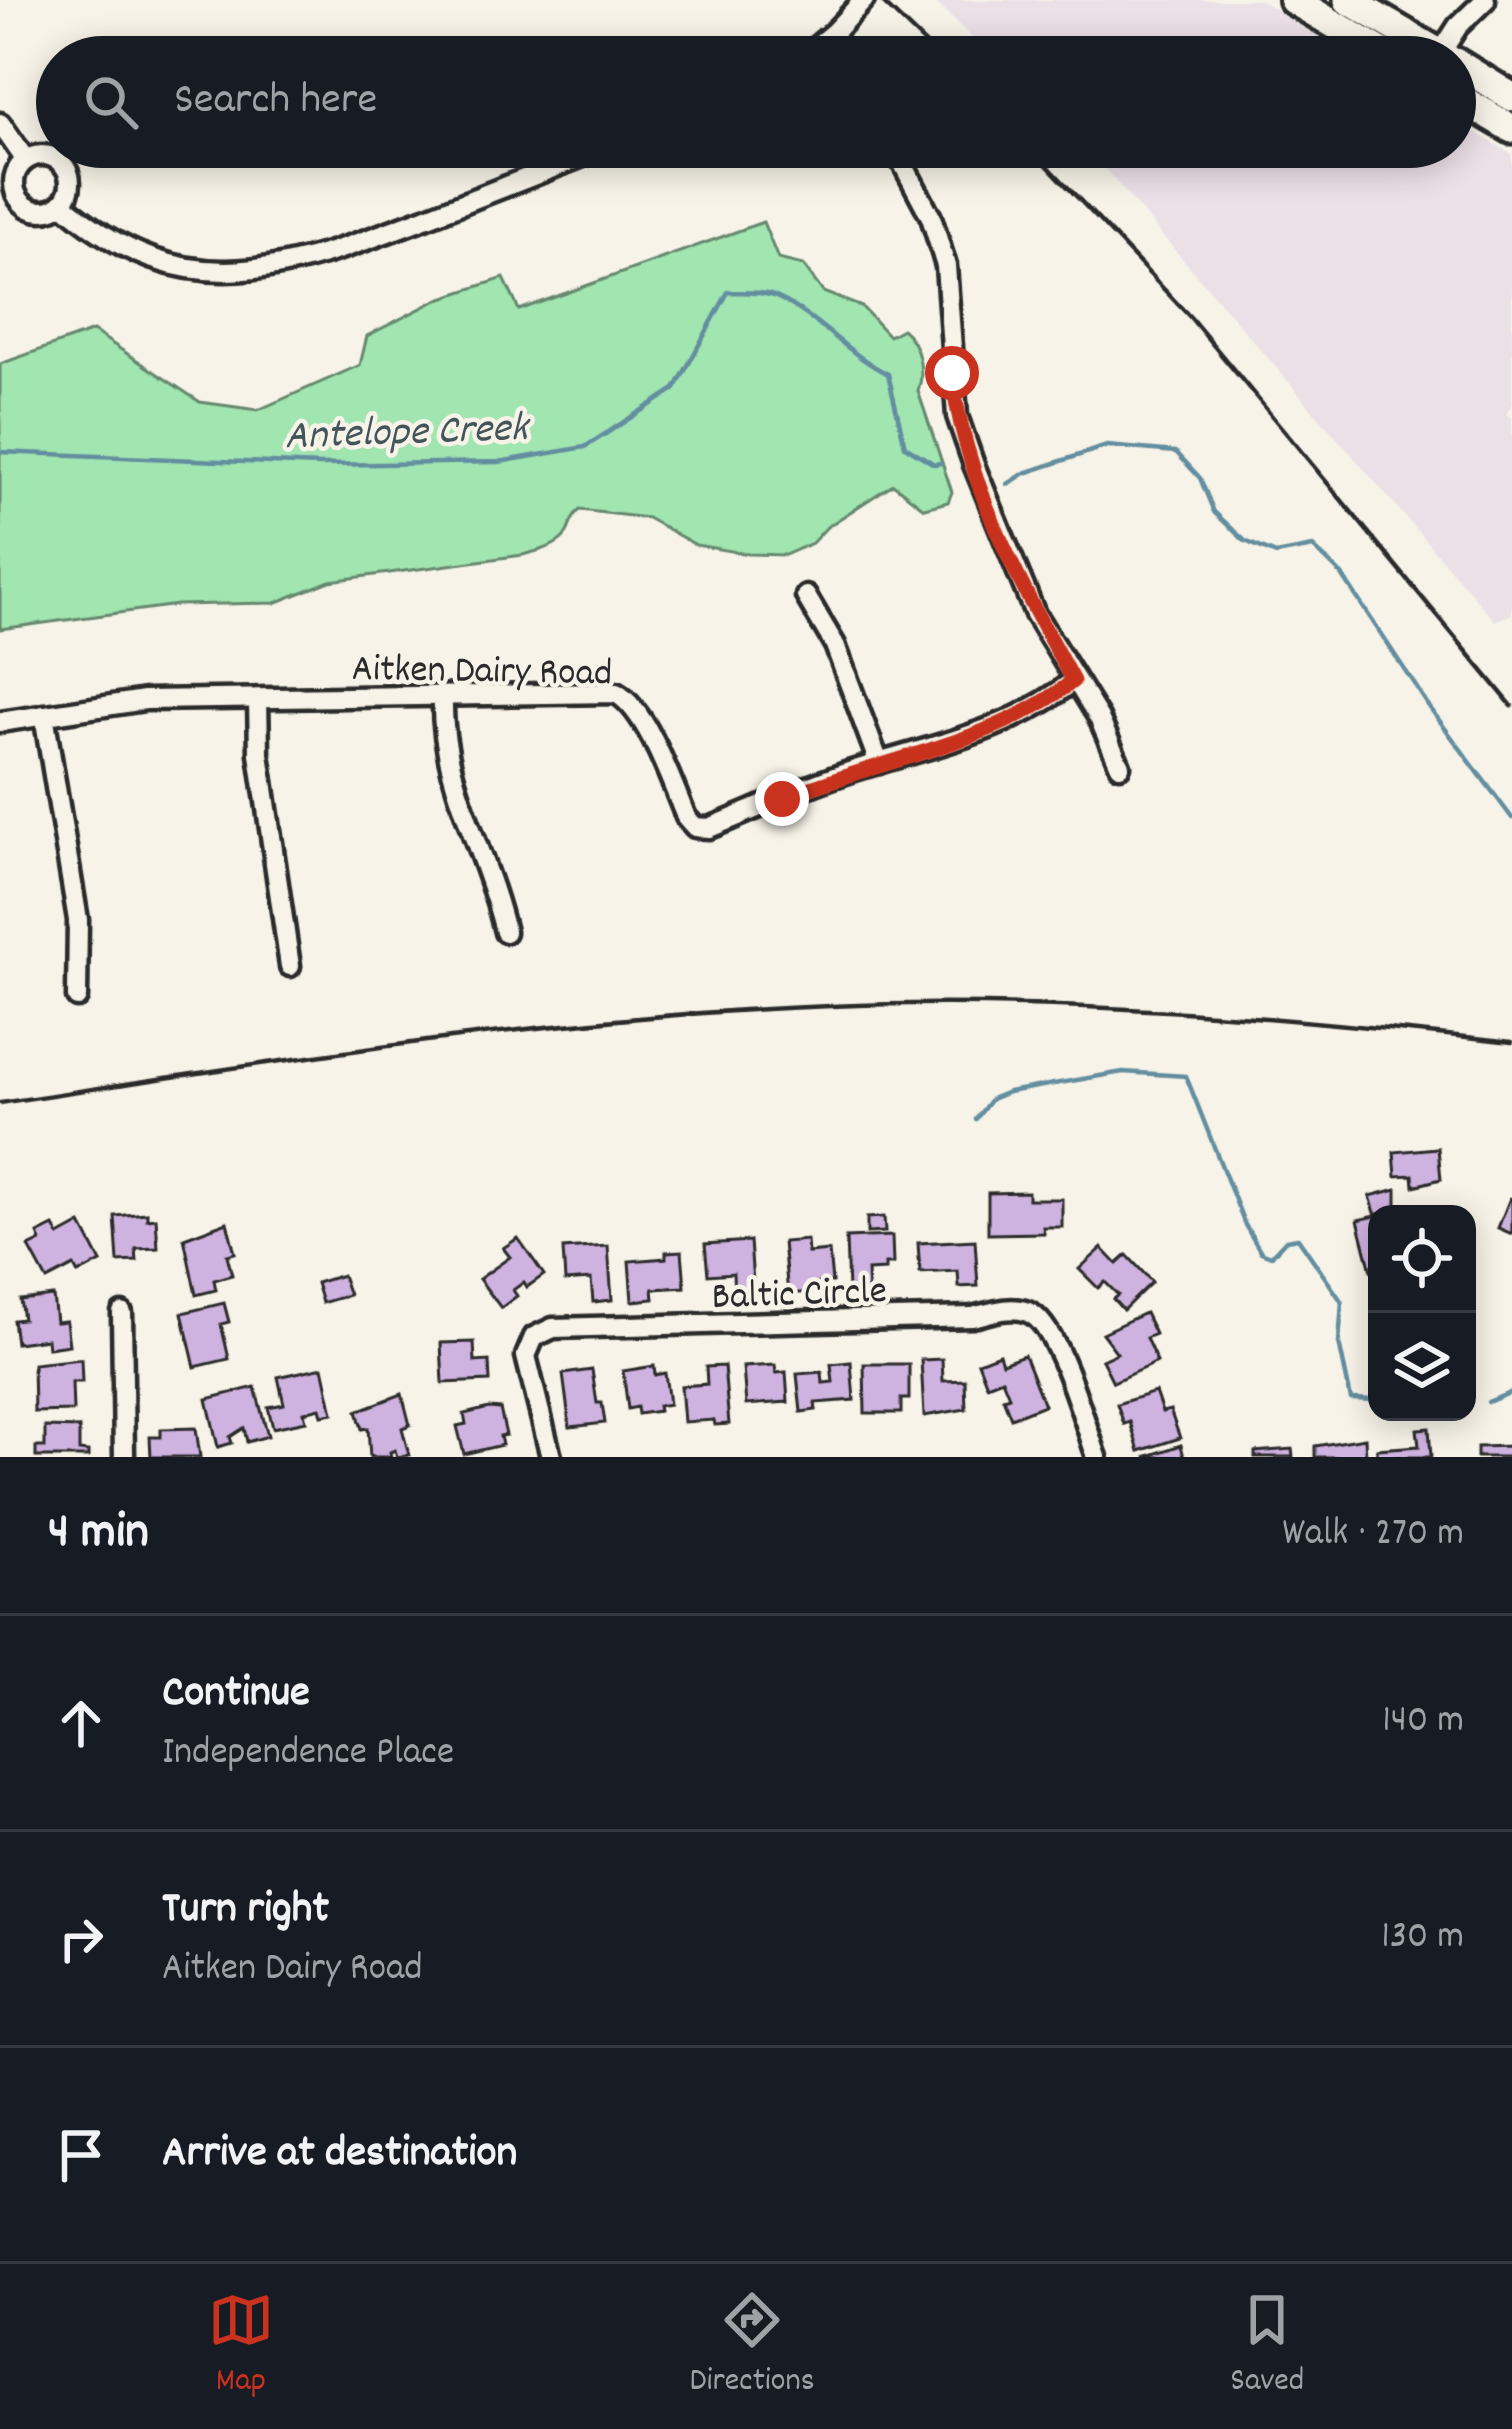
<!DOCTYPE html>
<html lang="en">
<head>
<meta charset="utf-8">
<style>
  body { margin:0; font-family:Dekko,sans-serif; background:#20242c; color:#f1f3f6 }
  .controls { position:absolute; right:36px; bottom:36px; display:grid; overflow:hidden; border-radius:24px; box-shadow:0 6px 30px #0003 }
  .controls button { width:108px; height:108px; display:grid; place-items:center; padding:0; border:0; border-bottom:3px solid #363941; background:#171b24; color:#f1f3f6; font:60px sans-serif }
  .stop { position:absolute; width:36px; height:36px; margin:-27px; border:9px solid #c8321e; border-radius:50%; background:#fff }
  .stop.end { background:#c8321e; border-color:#fff; box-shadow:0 3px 12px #0008 }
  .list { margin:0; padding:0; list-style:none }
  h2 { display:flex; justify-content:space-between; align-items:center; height:156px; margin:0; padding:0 48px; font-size:51px }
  h2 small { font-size:39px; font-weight:400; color:#9ea1a6 }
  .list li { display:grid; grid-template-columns:78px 1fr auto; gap:36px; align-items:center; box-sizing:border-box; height:216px; padding:0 48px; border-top:3px solid #363941 }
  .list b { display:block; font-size:45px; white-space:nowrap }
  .list p { margin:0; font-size:39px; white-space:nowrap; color:#9ea1a6 }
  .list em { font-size:39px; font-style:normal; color:#9ea1a6 }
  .icon { flex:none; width:66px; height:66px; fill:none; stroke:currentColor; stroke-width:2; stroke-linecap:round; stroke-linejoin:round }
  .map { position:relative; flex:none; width:1512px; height:1457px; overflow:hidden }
  .search { position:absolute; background:#171b24; box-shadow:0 6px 30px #0003; left:36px; right:36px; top:36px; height:132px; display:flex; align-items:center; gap:30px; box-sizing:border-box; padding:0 42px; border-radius:66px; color:#9ea1a6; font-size:45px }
  .sheet { height:804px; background:#171b24 }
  nav { display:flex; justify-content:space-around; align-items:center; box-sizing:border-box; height:168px; border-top:3px solid #363941; background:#171b24; font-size:33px; color:#9ea1a6 }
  nav a { display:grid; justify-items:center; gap:6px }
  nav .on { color:#c8321e }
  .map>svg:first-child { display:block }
</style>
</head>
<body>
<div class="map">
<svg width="1512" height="1457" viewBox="0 0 1512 1457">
  <rect width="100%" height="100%" fill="#f7f3e8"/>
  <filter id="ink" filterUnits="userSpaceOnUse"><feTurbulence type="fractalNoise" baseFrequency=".00833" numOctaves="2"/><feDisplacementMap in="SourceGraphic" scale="24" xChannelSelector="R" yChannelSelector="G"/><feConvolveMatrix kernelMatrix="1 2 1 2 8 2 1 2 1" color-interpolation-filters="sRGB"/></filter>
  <g filter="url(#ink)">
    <g fill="#ebe0e6">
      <polygon points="933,0 1260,0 1356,57 992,57"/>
      <polygon points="1456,121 1512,154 1512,404 1506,414 1512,418 1512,614 1495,621 1086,147 1455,147"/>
    </g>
    <path fill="#a1e5b1" stroke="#66886e" stroke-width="3" d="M763,222L778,259L803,265L823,292L862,307L889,336L902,329C919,342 925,372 918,391L952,492L948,502L924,508L893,484L827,527L812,543L785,555L748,554L696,545L647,518L580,510C569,519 572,527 564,537C554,548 536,551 523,555L330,581L275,603L177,605L0,629V364L93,331L200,402L258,410L360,365L367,336L439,299L504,278L519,310Z"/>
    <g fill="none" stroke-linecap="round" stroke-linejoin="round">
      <g stroke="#648e9f" stroke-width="4.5">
        <path d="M0,452L320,465L499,462L585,447L675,389L728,292C743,293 763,291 776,297C818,316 847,354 888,374L905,446L934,464L941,463"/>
        <polyline points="1008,484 1025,473 1107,446 1176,452 1200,478 1214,512 1245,541 1276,554 1313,547 1342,575 1430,708 1512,818"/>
        <polyline points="976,1119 991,1099 1008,1092 1123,1072 1186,1076 1245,1225 1261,1252 1271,1256 1286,1240 1298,1238 1342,1302 1339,1343 1351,1399 1377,1400"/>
        <polyline points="1488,1402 1512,1392"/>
      </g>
    </g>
    <g fill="#ceb2e0" stroke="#2b2b2b" stroke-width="3">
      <polygon points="1438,1148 1441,1179 1414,1186 1413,1175 1396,1176 1394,1152"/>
      <polygon points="1397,1189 1397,1214 1377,1214 1377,1269 1371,1271 1358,1220 1376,1216 1370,1196"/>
      <polygon points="1028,1192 1028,1199 1062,1199 1062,1227 1043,1227 1044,1233 988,1234 988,1193"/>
      <polygon points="1510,1198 1512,1199 1512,1234 1498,1228"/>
      <polygon points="147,1213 147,1219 156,1218 158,1248 136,1249 137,1261 118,1262 115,1216"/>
      <polygon points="884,1217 885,1232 867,1233 867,1218"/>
      <polygon points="227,1222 235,1253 227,1255 232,1275 214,1280 216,1290 196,1295 184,1238"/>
      <polygon points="81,1224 101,1262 78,1274 74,1266 47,1280 29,1247 41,1241 38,1234 54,1226 59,1236"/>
      <polygon points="892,1236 893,1264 885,1264 885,1270 867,1271 868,1291 848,1291 846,1238"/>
      <polygon points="518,1238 544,1275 527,1287 524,1282 513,1290 517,1296 501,1308 479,1279 510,1257 503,1248"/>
      <polygon points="807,1240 808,1253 829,1251 832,1282 811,1284 811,1292 788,1294 783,1242"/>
      <polygon points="975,1240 978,1286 959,1287 958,1271 920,1273 918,1243"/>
      <polygon points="750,1241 754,1296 734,1297 733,1273 708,1275 705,1244"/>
      <polygon points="608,1246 612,1300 593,1302 591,1279 565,1281 563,1249"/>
      <polygon points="1102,1248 1117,1264 1127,1255 1152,1282 1123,1310 1113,1299 1118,1295 1105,1282 1098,1288 1079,1269"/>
      <polygon points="682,1251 685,1287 653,1289 654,1299 632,1301 629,1261 666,1258 666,1252"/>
      <polygon points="342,1275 349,1295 322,1303 316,1283"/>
      <polygon points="53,1296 56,1322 66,1321 69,1345 48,1348 47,1339 16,1343 13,1320 23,1319 20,1300"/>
      <polygon points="224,1303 229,1322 221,1324 229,1359 195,1367 182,1313"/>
      <polygon points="1145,1313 1155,1334 1146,1338 1157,1362 1113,1382 1102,1360 1117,1353 1102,1333"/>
      <polygon points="474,1342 475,1362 489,1361 490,1381 443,1383 441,1343"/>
      <polygon points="999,1354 1002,1363 1024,1355 1044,1405 1011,1418 1003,1398 1009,1396 1002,1379 987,1385 978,1362"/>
      <polygon points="81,1359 82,1382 72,1382 73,1411 34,1412 33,1364"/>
      <polygon points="942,1359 943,1381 965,1380 966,1409 924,1416 921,1360"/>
      <polygon points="851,1362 854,1400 815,1403 816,1410 801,1412 797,1374 822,1372 823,1383 833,1382 831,1364"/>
      <polygon points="864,1364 909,1364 909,1399 901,1399 901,1413 865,1413"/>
      <polygon points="775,1365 776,1373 786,1372 788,1402 746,1405 743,1367"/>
      <polygon points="654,1366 655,1375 665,1373 669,1404 658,1406 659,1411 638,1414 637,1407 628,1409 623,1371"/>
      <polygon points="724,1366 729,1424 715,1425 714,1420 684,1422 681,1386 707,1384 706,1367"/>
      <polygon points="323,1367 333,1413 322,1415 320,1408 304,1412 306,1421 273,1428 268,1407 284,1404 278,1377"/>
      <polygon points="592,1370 597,1403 602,1403 605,1423 570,1427 563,1374"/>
      <polygon points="255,1387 268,1436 247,1442 244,1428 230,1437 232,1443 218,1447 207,1399"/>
      <polygon points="1155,1392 1162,1412 1170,1410 1180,1438 1139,1451 1130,1422 1124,1424 1117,1404"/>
      <polygon points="402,1394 410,1425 402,1428 409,1455 397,1457 395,1450 390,1452 391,1457 370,1457 368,1428 362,1429 357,1411"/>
      <polygon points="489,1408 500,1409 506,1435 500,1436 502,1445 464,1454 457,1426 466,1424 464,1414"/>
      <polygon points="45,1427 79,1428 79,1451 88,1452 88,1457 36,1457 36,1447 45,1447"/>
      <polygon points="196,1428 200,1457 151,1457 150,1437 161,1437 161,1429"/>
      <polygon points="1429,1428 1431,1457 1377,1457 1377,1449 1419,1446 1417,1429"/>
      <polygon points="1365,1438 1366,1457 1315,1457 1315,1446"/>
      <polygon points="1181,1445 1184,1457 1145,1457"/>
      <polygon points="1512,1446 1512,1457 1477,1457 1477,1447"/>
      <polygon points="1292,1449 1293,1457 1255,1457 1255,1452"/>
    </g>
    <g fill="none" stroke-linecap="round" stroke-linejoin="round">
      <g stroke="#2b2b2b" stroke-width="27">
        <g id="street">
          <polyline points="804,57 834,32 864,0"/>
          <polyline points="1438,57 1458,26 1485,0"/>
          <polyline points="0,123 25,159"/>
          <polyline points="894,147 931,217 946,266 957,416 974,465 1035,614 1099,718 1120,766"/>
          <circle cx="42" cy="183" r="28"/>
          <path d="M62,203C184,311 290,270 425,218C485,194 546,171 606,147"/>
          <polyline points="806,596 835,645 879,763"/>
          <path d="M443,697C440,780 487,852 505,932"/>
          <polyline points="258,699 259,754 290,966"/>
          <polyline points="44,715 78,920 77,997"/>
          <path d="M0,722L145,700L616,693C647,710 672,783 686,817L695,827L709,828C753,811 795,790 840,775C919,748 1007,735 1073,681"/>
          <polyline points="122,1313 124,1457"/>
          <path d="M551,1457L526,1356L534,1337L553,1328L972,1317C990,1313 1010,1305 1028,1312C1058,1323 1085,1425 1097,1457"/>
        </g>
      </g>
      <g stroke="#2b2b2b" stroke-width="36">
        <g id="secondary">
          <polyline points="1293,0 1390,57"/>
          <polyline points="1348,0 1446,57"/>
          <polyline points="1455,62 1512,97"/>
          <polyline points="1455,95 1512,129"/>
        </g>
      </g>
      <use href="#street" stroke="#f7f3e8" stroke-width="18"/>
      <use href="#secondary" stroke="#f7f3e8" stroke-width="27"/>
      <g stroke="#2b2b2b" stroke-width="4.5">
        <polyline points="880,0 939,57"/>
        <polyline points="1030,147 1190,317 1512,706"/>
        <path d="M0,1103C277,1061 551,1016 831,1006C1059,997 1285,1017 1512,1042"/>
      </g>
    </g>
  </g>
  <g fill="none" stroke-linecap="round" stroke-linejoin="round" filter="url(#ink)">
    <path stroke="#c8321e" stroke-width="15" d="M782,799C875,760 994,745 1073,681C1021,586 964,482 952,373"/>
  </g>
  <g text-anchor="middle" stroke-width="9" stroke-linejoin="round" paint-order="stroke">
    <g font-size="39" fill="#2b2b2b" stroke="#f7f3e8">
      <text transform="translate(482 667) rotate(1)" y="14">Aitken Dairy Road</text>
      <text transform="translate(799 1290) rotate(-2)" y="14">Baltic Circle</text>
    </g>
    <g font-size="42" font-style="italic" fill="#43545b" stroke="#f7f3e8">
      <text transform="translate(406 428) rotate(-2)" y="15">Antelope Creek</text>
    </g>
  </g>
</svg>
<div class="controls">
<button><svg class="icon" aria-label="locate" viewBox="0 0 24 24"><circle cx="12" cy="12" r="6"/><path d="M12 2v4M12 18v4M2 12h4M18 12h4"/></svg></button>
<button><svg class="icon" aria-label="layers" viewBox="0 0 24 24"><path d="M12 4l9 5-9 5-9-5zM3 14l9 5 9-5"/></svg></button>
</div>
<div class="stop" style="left:952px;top:373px"></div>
<div class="stop end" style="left:782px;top:799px"></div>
<div class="search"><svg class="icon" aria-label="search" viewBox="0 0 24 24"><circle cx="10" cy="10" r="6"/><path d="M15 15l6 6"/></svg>Search here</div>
</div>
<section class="sheet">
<h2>4 min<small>Walk · 270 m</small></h2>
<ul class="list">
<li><svg class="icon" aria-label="ahead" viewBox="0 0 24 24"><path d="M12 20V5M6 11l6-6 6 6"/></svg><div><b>Continue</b><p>Independence Place</p></div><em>140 m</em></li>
<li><svg class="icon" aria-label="right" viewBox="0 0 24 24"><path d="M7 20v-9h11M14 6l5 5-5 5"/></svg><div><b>Turn right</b><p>Aitken Dairy Road</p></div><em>130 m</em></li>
<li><svg class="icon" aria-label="arrive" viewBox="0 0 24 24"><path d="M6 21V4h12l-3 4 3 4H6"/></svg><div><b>Arrive at destination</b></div></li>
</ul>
</section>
<nav>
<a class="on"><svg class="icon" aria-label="map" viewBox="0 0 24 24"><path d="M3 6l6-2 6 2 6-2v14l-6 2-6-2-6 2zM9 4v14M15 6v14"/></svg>Map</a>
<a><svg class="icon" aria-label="directions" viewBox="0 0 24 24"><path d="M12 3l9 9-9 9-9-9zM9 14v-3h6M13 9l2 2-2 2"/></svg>Directions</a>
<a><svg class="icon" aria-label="saved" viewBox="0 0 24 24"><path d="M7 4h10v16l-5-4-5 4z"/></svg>Saved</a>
</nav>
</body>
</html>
